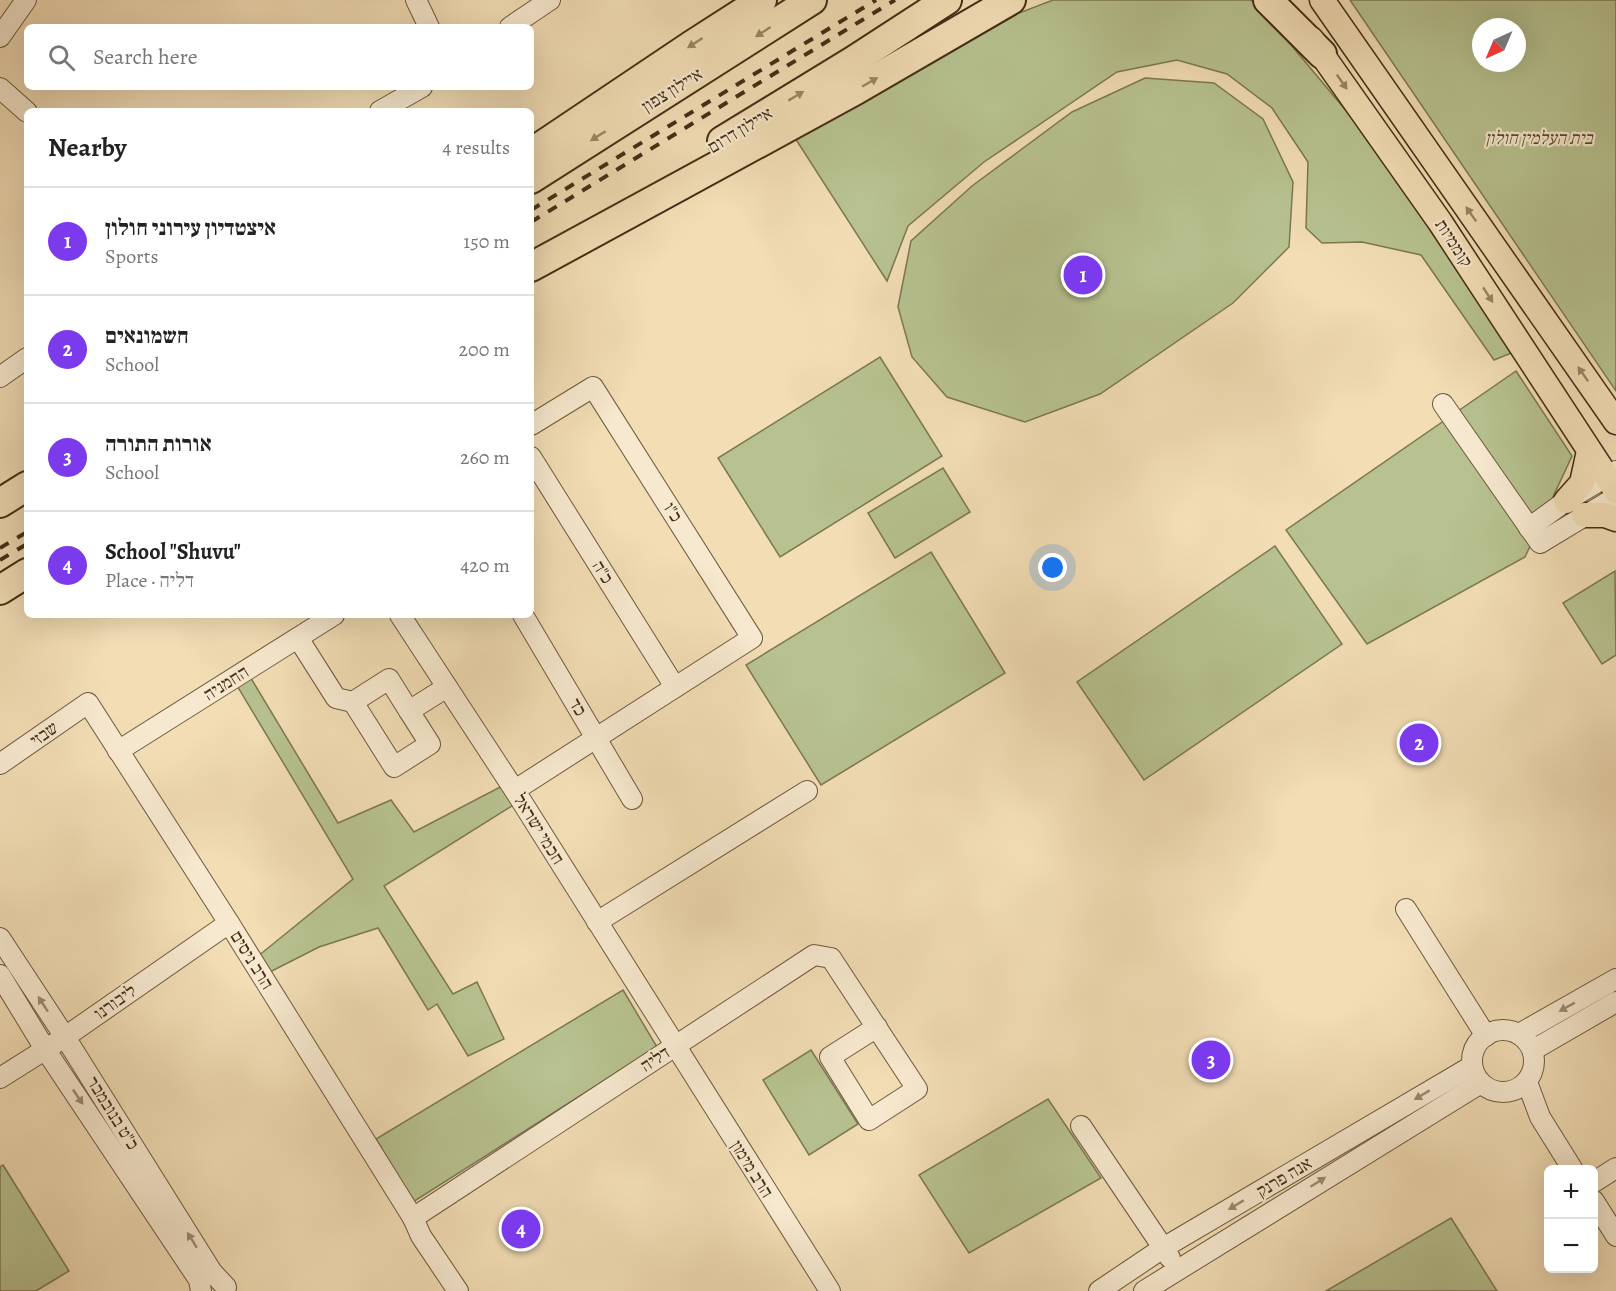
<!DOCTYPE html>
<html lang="en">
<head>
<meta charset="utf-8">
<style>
  body { margin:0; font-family:Alegreya,"Frank Ruhl Libre",serif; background:#f6f6f6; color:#222 }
  .controls { position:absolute; right:18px; bottom:18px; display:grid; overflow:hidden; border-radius:9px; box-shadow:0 6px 24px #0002 }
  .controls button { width:54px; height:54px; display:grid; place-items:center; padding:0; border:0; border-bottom:2px solid #e0e0e0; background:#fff; color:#222; font:30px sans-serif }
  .compass { position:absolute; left:1472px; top:18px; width:54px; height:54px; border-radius:50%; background:#fff; box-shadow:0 6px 24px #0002; rotate:224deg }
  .you { position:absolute; left:1053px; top:568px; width:21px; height:21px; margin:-15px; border:4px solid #fff; border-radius:50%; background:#1a73e8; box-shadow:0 0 0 9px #1a73e833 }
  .badge { display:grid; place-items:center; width:39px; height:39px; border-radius:50%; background:#7c3aed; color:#fff; font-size:20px; font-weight:700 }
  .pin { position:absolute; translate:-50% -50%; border:3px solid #fff; box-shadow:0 2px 6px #0006 }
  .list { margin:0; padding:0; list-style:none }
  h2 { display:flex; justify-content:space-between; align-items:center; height:78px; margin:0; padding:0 24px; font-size:26px }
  h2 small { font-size:20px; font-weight:400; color:#767676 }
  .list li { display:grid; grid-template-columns:39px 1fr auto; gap:18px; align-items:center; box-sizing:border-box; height:108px; padding:0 24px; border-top:2px solid #e0e0e0 }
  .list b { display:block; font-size:22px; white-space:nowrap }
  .list p { margin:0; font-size:20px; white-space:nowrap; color:#767676 }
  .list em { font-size:20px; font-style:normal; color:#767676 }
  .icon { flex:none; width:33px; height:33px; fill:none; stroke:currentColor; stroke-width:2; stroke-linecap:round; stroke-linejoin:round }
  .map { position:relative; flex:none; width:1616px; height:1291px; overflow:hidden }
  .search { position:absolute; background:#fff; box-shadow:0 6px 24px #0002; left:24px; top:24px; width:510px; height:66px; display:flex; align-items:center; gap:15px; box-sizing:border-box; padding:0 21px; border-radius:9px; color:#767676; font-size:22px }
  .panel { position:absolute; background:#fff; box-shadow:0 6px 24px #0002; left:24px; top:108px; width:510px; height:510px; border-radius:9px }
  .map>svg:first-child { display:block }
</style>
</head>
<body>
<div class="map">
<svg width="1616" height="1291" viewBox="0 0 1616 1291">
  <rect width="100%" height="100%" fill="#f2ddb5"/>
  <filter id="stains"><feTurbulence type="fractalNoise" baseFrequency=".00333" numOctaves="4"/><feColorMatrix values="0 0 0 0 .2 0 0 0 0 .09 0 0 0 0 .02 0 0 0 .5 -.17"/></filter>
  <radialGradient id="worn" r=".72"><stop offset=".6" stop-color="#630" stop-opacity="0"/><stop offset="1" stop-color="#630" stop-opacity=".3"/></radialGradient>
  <g fill="#b7c290" stroke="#7c7852" stroke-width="1.5" fill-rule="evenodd">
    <polygon points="1053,0 1250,0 1256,3 1358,125 1514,352 1494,360 1421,255 1362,242 1322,243 1306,228 1308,162 1272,108 1227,74 1177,60 1117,72 984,162 908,226 887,281 795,138 1014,15"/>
    <path d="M1350,0H1616V391ZM1481,27H1517V63H1481Z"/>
    <polygon points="1145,78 1214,83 1263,119 1293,182 1289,247 1233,303 1100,394 1025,422 947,397 912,357 898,307 911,241 972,186 1072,112"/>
    <polygon points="880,357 942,456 780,557 718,458"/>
    <polygon points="1516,371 1572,456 1525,557 1367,644 1286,530"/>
    <polygon points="943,468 970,512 895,558 868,513"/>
    <polygon points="1275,546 1342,644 1144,780 1077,682"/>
    <polygon points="931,552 1005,673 821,785 746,665"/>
    <polygon points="1615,571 1616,655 1602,664 1563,603"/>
    <polygon points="246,670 338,823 391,800 414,832 504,785 515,804 384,886 453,994 477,982 504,1039 468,1056 437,1004 428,1010 378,928 319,947 262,976 252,961 353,879 233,679"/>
    <polygon points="623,990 657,1047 413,1202 376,1139"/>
    <polygon points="811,1050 858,1124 809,1155 763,1080"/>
    <polygon points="1048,1099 1101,1178 969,1253 919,1175"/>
    <polygon points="3,1165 69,1271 36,1291 0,1291 0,1167"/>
    <polygon points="1451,1218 1497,1291 1326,1291"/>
  </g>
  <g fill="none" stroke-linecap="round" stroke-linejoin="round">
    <g stroke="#6e593d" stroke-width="22">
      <g id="minor">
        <polyline points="416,0 429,27"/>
        <polyline points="510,27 550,0"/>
        <polyline points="0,37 26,0"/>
        <polyline points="0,88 27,112"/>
        <polyline points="380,111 422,87"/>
        <polyline points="0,377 27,358"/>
        <polyline points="1443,404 1540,543 1616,497"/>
        <polyline points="531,457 675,687"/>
        <polyline points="1529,528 1566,501 1616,471"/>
        <polyline points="400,615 517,794 830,1291"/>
        <polyline points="523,615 632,799"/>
        <polyline points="298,638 336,698 353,702 394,767 430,744 409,711 447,687"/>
        <polyline points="353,702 389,679 409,711"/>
        <polyline points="118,751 334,615"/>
        <polyline points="0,764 88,703 229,923 413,1218 421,1236 458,1291"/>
        <polyline points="515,790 752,638 593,387 531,425"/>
        <polyline points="1406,909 1486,1036"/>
        <polyline points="597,922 807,791"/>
        <polyline points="0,938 65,1037 212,1272 226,1287"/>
        <polyline points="0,975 45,1049 199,1280 201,1291"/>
        <circle cx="1503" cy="1061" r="31"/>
        <polyline points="1519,1034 1616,979"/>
        <polyline points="1533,1050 1616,1002"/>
        <polyline points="0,1078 65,1037 229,923"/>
        <polyline points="1527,1082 1540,1117 1573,1170"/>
        <polyline points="1081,1126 1170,1258"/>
        <polyline points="1594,1182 1616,1168"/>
        <polyline points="1594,1201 1616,1236"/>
        <polyline points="413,1218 814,955 831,958 917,1089 869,1120 830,1057 877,1027"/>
        <polyline points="1099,1291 1163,1248 1472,1066"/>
        <polyline points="1144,1291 1481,1083"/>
      </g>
    </g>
    <g stroke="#422d15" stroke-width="27">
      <g id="major">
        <polyline points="1322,0 1616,422"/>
        <polyline points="1311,39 1440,222 1616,491"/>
        <polyline points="1566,501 1582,483 1589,451"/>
        <polyline points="1584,515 1605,515 1616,519"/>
      </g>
    </g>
    <g stroke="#422d15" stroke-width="32">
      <g id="highway">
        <polyline points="1268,0 1322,54"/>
        <polyline points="722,141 853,61 947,0"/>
        <polyline points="531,153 692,45 762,0"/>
        <polyline points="531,179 812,0"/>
        <polyline points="531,267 856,90 1011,0"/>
        <polyline points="0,503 27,486"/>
        <polyline points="0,590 27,573"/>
      </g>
    </g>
    <use href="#minor" stroke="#f7e9cf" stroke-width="20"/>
    <use href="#major" stroke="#f2ddb5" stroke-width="24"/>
    <use href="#highway" stroke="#f2ddb5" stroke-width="28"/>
    <g stroke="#422d15" stroke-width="4" stroke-dasharray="10 10" stroke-linecap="butt">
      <polyline points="531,210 876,0"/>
      <polyline points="531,222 895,0"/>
      <polyline points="0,548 27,532"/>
      <polyline points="0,560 27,544"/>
    </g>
  </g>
  <defs><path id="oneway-solid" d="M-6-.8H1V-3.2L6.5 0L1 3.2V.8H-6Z" transform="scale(1.5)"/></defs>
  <g fill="#9a8565">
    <use href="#oneway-solid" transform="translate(763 32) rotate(147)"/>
    <use href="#oneway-solid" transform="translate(695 43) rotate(147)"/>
    <use href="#oneway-solid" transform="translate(870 82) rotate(-30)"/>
    <use href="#oneway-solid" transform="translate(1342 82) rotate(55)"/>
    <use href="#oneway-solid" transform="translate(796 96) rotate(-31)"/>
    <use href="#oneway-solid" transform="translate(598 136) rotate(148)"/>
    <use href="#oneway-solid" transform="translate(1471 214) rotate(-125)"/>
    <use href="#oneway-solid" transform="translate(1488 295) rotate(57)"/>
    <use href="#oneway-solid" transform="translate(1583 374) rotate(-125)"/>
  </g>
  <g fill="#9c8b72">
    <use href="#oneway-solid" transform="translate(43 1004) rotate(-123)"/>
    <use href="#oneway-solid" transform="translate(1567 1007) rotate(151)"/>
    <use href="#oneway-solid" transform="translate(1422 1095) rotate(149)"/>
    <use href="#oneway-solid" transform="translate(78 1097) rotate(56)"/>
    <use href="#oneway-solid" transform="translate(1318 1182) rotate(-32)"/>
    <use href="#oneway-solid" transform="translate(1236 1205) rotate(149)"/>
    <use href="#oneway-solid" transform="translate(192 1240) rotate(-122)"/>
  </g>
  <g text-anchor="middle" stroke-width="4.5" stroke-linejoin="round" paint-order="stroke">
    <g font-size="18" fill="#422d15" stroke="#f7e9cf">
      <text transform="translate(672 90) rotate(-32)" y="6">איילון צפון</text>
      <text transform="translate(740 130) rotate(-31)" y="6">איילון דרום</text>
      <text transform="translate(1454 243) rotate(57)" y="6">קוממיות</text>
      <text transform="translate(673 512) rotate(58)" y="6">כ"ו</text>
      <text transform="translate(603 572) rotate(58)" y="6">כ"ה</text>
      <text transform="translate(226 683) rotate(-32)" y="6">החמניה</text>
      <text transform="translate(578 707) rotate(59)" y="6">כד</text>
      <text transform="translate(44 734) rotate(-35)" y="6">שבזי</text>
      <text transform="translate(539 829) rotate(58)" y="6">חכמי ישראל</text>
      <text transform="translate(252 960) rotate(58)" y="6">הרב ניסים</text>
      <text transform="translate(115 1002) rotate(-35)" y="6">ליבורנו</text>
      <text transform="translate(655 1059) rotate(-33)" y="6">דליה</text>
      <text transform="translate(113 1113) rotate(58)" y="6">כ"ט בנובמבר</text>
      <text transform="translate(752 1169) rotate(58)" y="6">הרב מימון</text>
      <text transform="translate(1284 1177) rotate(-31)" y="6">אנה פרנק</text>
    </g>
    <g font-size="18" font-style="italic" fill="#594b2e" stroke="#f7e9cf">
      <text x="1539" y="144">בית העלמין חולון</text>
    </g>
  </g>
  <rect width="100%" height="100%" filter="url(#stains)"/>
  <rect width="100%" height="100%" fill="url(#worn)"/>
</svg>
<div class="controls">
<button>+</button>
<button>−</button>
</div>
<svg class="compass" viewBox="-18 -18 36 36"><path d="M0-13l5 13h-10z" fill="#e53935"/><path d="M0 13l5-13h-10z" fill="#767676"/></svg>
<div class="you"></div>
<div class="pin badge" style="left:1083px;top:275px">1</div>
<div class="pin badge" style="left:1419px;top:743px">2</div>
<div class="pin badge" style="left:1211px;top:1060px">3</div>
<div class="pin badge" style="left:521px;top:1229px">4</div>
<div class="search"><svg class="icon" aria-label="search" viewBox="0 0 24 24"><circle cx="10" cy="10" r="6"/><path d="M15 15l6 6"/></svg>Search here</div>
<section class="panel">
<h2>Nearby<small>4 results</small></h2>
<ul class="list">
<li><span class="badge">1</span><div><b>איצטדיון עירוני חולון</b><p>Sports</p></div><em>150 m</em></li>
<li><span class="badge">2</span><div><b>חשמונאים</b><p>School</p></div><em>200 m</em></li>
<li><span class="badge">3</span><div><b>אורות התורה</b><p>School</p></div><em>260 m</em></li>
<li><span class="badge">4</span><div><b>School &quot;Shuvu&quot;</b><p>Place · דליה</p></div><em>420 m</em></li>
</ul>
</section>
</div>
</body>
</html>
